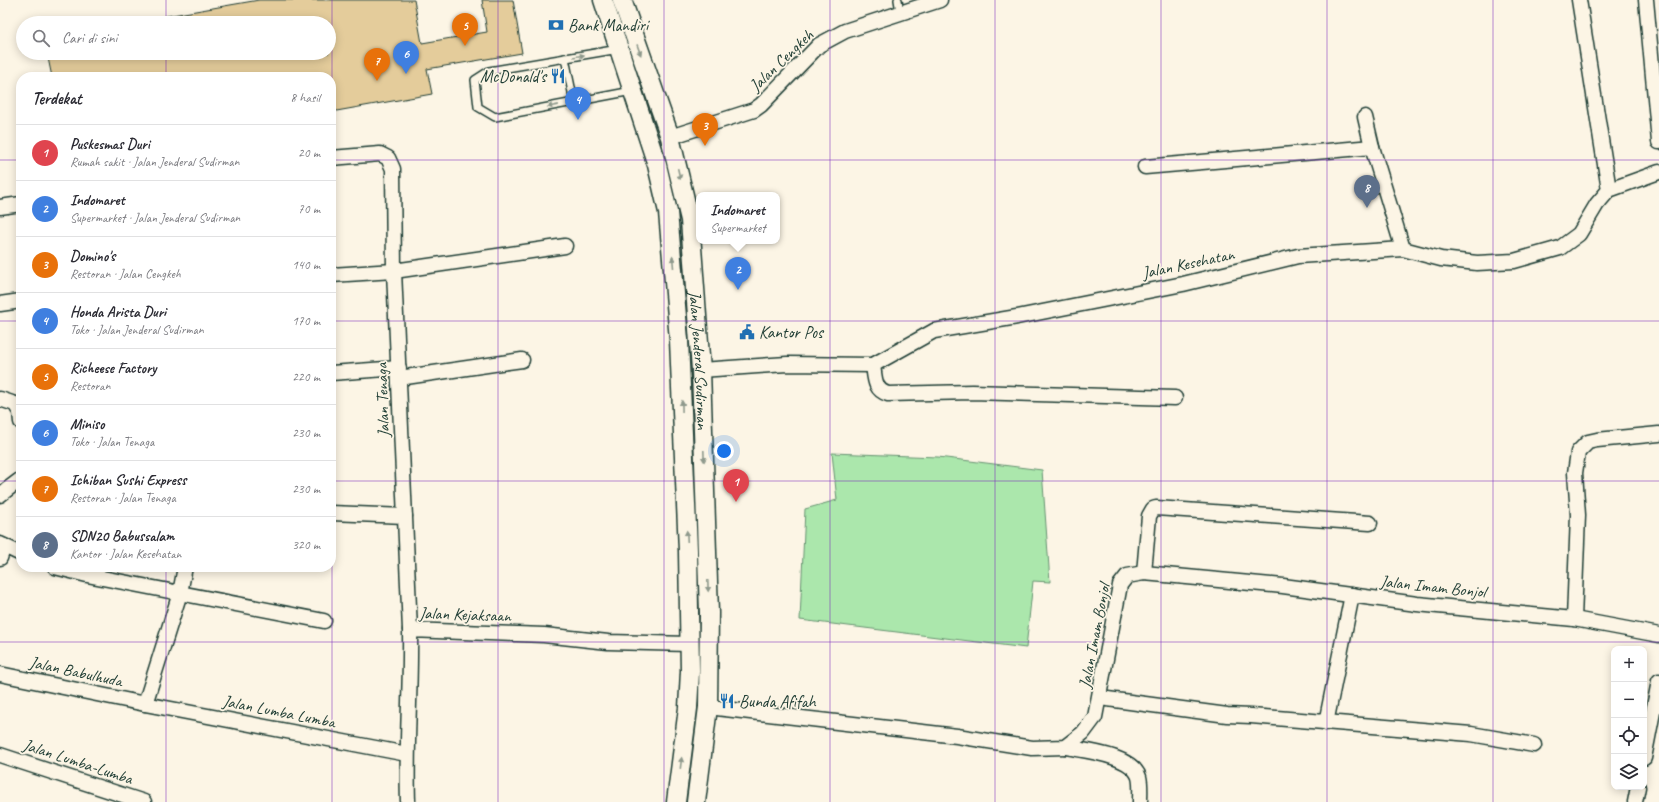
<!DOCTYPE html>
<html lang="id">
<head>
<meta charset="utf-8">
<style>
  body { margin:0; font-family:Caveat,sans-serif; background:#f7f7f7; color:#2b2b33 }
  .controls { position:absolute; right:12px; bottom:12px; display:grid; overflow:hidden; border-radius:8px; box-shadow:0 2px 10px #0003 }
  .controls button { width:36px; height:36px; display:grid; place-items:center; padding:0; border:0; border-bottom:1px solid #e1e1e2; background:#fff; color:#2b2b33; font:20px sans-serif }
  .you { position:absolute; left:724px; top:451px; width:14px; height:14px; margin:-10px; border:3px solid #fff; border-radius:50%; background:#1a73e8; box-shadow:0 0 0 6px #1a73e833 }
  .badge { display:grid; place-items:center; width:26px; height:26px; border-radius:50%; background:#1a73e8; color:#fff; font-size:13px; font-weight:700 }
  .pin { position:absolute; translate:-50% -33px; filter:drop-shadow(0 1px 2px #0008) }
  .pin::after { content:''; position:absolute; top:21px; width:14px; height:12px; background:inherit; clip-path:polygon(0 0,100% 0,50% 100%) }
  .popup { position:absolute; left:696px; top:192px; width:84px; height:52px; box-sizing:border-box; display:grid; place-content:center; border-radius:8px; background:#fff; filter:drop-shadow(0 1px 3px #0005); font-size:13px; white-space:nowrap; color:#7c7c81 }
  .popup b { font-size:15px; color:#2b2b33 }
  .popup::after { content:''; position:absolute; left:50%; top:100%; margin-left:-8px; border:8px solid transparent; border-top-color:#fff }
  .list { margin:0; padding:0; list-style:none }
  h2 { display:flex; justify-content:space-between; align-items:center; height:52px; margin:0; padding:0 16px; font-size:17px }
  h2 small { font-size:13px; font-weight:400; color:#7c7c81 }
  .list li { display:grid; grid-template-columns:26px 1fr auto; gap:12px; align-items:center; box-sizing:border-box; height:56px; padding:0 16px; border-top:1px solid #e1e1e2 }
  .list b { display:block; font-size:15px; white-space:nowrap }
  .list p { margin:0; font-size:13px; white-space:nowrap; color:#7c7c81 }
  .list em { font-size:13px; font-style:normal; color:#7c7c81 }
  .icon { flex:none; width:22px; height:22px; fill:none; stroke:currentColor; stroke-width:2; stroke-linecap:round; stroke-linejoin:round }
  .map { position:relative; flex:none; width:1659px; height:802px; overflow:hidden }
  .search { position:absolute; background:#fff; box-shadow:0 2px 10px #0003; left:16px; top:16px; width:320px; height:44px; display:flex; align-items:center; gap:10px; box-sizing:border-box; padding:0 14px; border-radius:22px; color:#7c7c81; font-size:15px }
  .panel { position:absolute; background:#fff; box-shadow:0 2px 10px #0003; left:16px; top:72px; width:320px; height:500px; border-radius:16px }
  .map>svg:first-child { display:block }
</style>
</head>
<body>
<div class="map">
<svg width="1659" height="802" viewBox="0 0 1659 802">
  <rect width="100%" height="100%" fill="#fcf5e5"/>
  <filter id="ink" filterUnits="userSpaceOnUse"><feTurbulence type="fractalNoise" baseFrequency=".025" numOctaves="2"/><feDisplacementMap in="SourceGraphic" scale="8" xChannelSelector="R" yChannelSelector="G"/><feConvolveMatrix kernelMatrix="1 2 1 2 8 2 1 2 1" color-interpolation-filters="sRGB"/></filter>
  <g filter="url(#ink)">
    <polygon fill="#abe7ac" stroke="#659270" points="832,453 938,457 1042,470 1050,582 1033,581 1026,648 800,620 805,509 837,500"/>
    <polygon fill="#e4cc9b" stroke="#1f3d34" points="259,0 414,0 422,43 487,32 482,0 513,0 522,53 427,69 432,94 331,112 331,77 52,77 47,53 329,53 329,23 162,23 161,17"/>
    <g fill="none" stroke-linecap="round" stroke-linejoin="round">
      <g stroke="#1f3d34" stroke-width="10">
        <g id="service">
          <polyline points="898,0 900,12"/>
          <polyline points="619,49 489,71 475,80 478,107 495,117 632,91"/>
          <polyline points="565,58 574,102"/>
        </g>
      </g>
      <g stroke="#1f3d34" stroke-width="17">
        <g id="minor">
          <polyline points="1579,0 1609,190"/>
          <polyline points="1646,0 1659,142"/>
          <polyline points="1365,117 1372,147 1403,249"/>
          <polyline points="670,137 754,110 761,105 819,45 845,31 940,0"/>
          <polyline points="331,158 380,154 388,158 393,169 394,271 410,630"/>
          <polyline points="1145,167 1372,147"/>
          <polyline points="0,207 21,204"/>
          <polyline points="331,275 394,271 565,246"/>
          <polyline points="0,304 21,301"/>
          <path d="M873,365C875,378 874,390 888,394L972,392L1175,398"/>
          <polyline points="701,370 787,364 873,365 934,331 1017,317 1183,284 1298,256 1403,249 1441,259 1477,263 1514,261 1560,248 1579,234 1597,204 1609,190 1659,172"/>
          <polyline points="331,373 399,368"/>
          <polyline points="399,378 522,360"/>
          <polyline points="0,399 15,404 20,412 21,422"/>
          <polyline points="0,495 21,479"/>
          <polyline points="331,513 405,516"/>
          <polyline points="0,544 21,554"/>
          <polyline points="0,558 4,546"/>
          <polyline points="55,567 87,575 324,621"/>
          <polyline points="1144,573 1149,516 1153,509 1156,508 1370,523"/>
          <polyline points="1574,619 1578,515 1575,473 1578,452 1588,442 1597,440 1659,434"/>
          <polyline points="0,674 145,704 407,754"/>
          <polyline points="1100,698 1227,715 1251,716 1471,734 1534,745"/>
          <polyline points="145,704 180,593 185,567"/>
          <polyline points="708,707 957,736 1032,748 1065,747 1083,733 1095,717 1120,585 1127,576 1144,573 1283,586 1417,604 1574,619 1659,635"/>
          <polyline points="1326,723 1352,595"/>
          <path d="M1065,747C1085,751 1132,755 1139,777C1141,784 1140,795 1140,802"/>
          <polyline points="0,755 144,802"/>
          <polyline points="1644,758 1659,681"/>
          <path d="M408,802C406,744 411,687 410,630L544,635L608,642L689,644"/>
          <polyline points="1635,802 1638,787"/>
        </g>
      </g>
      <g stroke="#1f3d34" stroke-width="21">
        <g id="tertiary">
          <polyline points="603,0 657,165 668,212 679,340 688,551 690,671 688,708 676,802"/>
          <path id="s1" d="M622,0L670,137L690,220L701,370L709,613L708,707L696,802"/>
        </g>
      </g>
      <use href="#service" stroke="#fcf5e5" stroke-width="7"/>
      <use href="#minor" stroke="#fcf5e5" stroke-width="14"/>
      <use href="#tertiary" stroke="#fcf5e5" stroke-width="18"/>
    </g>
    <defs><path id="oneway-solid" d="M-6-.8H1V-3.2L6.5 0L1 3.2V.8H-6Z"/></defs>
    <g fill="#8e998c">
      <use href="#oneway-solid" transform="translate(639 50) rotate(70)"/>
      <use href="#oneway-solid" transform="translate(579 56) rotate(-10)"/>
      <use href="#oneway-solid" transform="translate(553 106) rotate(169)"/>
      <use href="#oneway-solid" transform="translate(679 174) rotate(77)"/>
      <use href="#oneway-solid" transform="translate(673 262) rotate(-95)"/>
      <use href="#oneway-solid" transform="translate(682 406) rotate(-91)"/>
      <use href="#oneway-solid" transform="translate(704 456) rotate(88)"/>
      <use href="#oneway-solid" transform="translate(687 536) rotate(-93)"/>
      <use href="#oneway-solid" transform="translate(708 586) rotate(88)"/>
      <use href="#oneway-solid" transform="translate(681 763) rotate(-83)"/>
    </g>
  </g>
  <path fill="none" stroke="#7b2cbf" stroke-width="1" stroke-opacity="0.55" d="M166,0V23M332,0V802M498,0V802M664,0V802M830,0V802M995,0V802M1161,0V802M1327,0V802M1493,0V802M166,53V77M0,160H21M331,160H1659M0,321H21M331,321H1659M0,481H21M331,481H1659M166,567V802M0,642H1659"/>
  <defs>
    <g id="bank-bare" transform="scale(1.2)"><path d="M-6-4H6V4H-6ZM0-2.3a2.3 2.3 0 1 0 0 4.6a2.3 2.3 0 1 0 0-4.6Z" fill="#1f6fb2" stroke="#fcf5e5" stroke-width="2.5" paint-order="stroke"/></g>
    <g id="restaurant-bare" transform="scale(1.2)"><path d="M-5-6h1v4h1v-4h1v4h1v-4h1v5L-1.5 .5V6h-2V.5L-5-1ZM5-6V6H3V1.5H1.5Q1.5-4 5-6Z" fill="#1f6fb2" stroke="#fcf5e5" stroke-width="2.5" paint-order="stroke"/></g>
    <g id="civic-bare" transform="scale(1.2)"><path d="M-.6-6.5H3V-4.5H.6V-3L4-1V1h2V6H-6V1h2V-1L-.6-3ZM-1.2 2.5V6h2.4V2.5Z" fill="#1f6fb2" stroke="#fcf5e5" stroke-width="2.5" paint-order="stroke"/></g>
  </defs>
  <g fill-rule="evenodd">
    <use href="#bank-bare" x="556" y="25"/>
    <use href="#restaurant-bare" x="558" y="76"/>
    <use href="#civic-bare" x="747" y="332"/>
    <use href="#restaurant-bare" x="727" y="701"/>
  </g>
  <g text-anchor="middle" stroke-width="3.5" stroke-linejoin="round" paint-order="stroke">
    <g font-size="17" fill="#1f3d34" stroke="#fcf5e5" text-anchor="start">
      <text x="568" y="31">Bank Mandiri</text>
      <text x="546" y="82" text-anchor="end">McDonald's</text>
      <text x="759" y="338">Kantor Pos</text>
      <text x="739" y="707">Bunda Afifah</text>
    </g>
    <g font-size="17" fill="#1f3d34" stroke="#fcf5e5">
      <text transform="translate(781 60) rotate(-44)" y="6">Jalan Cengkeh</text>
      <text transform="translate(1188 263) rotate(-12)" y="6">Jalan Kesehatan</text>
      <text dy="6" stroke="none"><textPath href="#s1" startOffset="371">Jalan Jenderal Sudirman</textPath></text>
      <text transform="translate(382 400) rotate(-92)" y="6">Jalan Tenaga</text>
      <text transform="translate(1433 586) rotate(6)" y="6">Jalan Imam Bonjol</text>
      <text transform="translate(465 614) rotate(2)" y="6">Jalan Kejaksaan</text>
      <text transform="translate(1094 636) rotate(-79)" y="6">Jalan Imam Bonjol</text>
      <text transform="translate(76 671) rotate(12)" y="6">Jalan Babulhuda</text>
      <text transform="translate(279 711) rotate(11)" y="6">Jalan Lumba Lumba</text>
      <text transform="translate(78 761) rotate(18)" y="6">Jalan Lumba-Lumba</text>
    </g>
  </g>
</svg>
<div class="controls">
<button>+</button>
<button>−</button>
<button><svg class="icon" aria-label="locate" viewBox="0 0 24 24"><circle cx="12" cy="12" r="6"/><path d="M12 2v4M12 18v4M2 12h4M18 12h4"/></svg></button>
<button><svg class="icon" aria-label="layers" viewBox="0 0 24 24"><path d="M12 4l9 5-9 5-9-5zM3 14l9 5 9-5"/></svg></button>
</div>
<div class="you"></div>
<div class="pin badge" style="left:736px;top:502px;background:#e0444e">1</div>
<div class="pin badge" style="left:738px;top:290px;background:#3f7fe0">2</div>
<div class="popup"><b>Indomaret</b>Supermarket</div>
<div class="pin badge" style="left:705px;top:146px;background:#e8710a">3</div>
<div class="pin badge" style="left:578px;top:120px;background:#3f7fe0">4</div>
<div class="pin badge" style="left:465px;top:46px;background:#e8710a">5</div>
<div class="pin badge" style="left:406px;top:74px;background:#3f7fe0">6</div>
<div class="pin badge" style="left:377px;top:81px;background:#e8710a">7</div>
<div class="pin badge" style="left:1367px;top:208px;background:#5c6f8a">8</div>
<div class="search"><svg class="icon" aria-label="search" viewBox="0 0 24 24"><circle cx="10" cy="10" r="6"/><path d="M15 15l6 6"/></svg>Cari di sini</div>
<section class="panel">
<h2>Terdekat<small>8 hasil</small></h2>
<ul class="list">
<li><span class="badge" style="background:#e0444e">1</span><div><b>Puskesmas Duri</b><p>Rumah sakit · Jalan Jenderal Sudirman</p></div><em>20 m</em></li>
<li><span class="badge" style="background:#3f7fe0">2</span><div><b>Indomaret</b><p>Supermarket · Jalan Jenderal Sudirman</p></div><em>70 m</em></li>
<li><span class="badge" style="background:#e8710a">3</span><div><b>Domino's</b><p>Restoran · Jalan Cengkeh</p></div><em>140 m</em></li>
<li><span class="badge" style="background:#3f7fe0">4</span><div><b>Honda Arista Duri</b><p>Toko · Jalan Jenderal Sudirman</p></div><em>170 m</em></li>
<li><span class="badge" style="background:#e8710a">5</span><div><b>Richeese Factory</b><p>Restoran</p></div><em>220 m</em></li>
<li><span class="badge" style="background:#3f7fe0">6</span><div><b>Miniso</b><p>Toko · Jalan Tenaga</p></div><em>230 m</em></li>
<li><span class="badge" style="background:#e8710a">7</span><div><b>Ichiban Sushi Express</b><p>Restoran · Jalan Tenaga</p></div><em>230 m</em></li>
<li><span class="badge" style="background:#5c6f8a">8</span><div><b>SDN20 Babussalam</b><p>Kantor · Jalan Kesehatan</p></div><em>320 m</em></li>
</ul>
</section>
</div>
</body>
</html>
